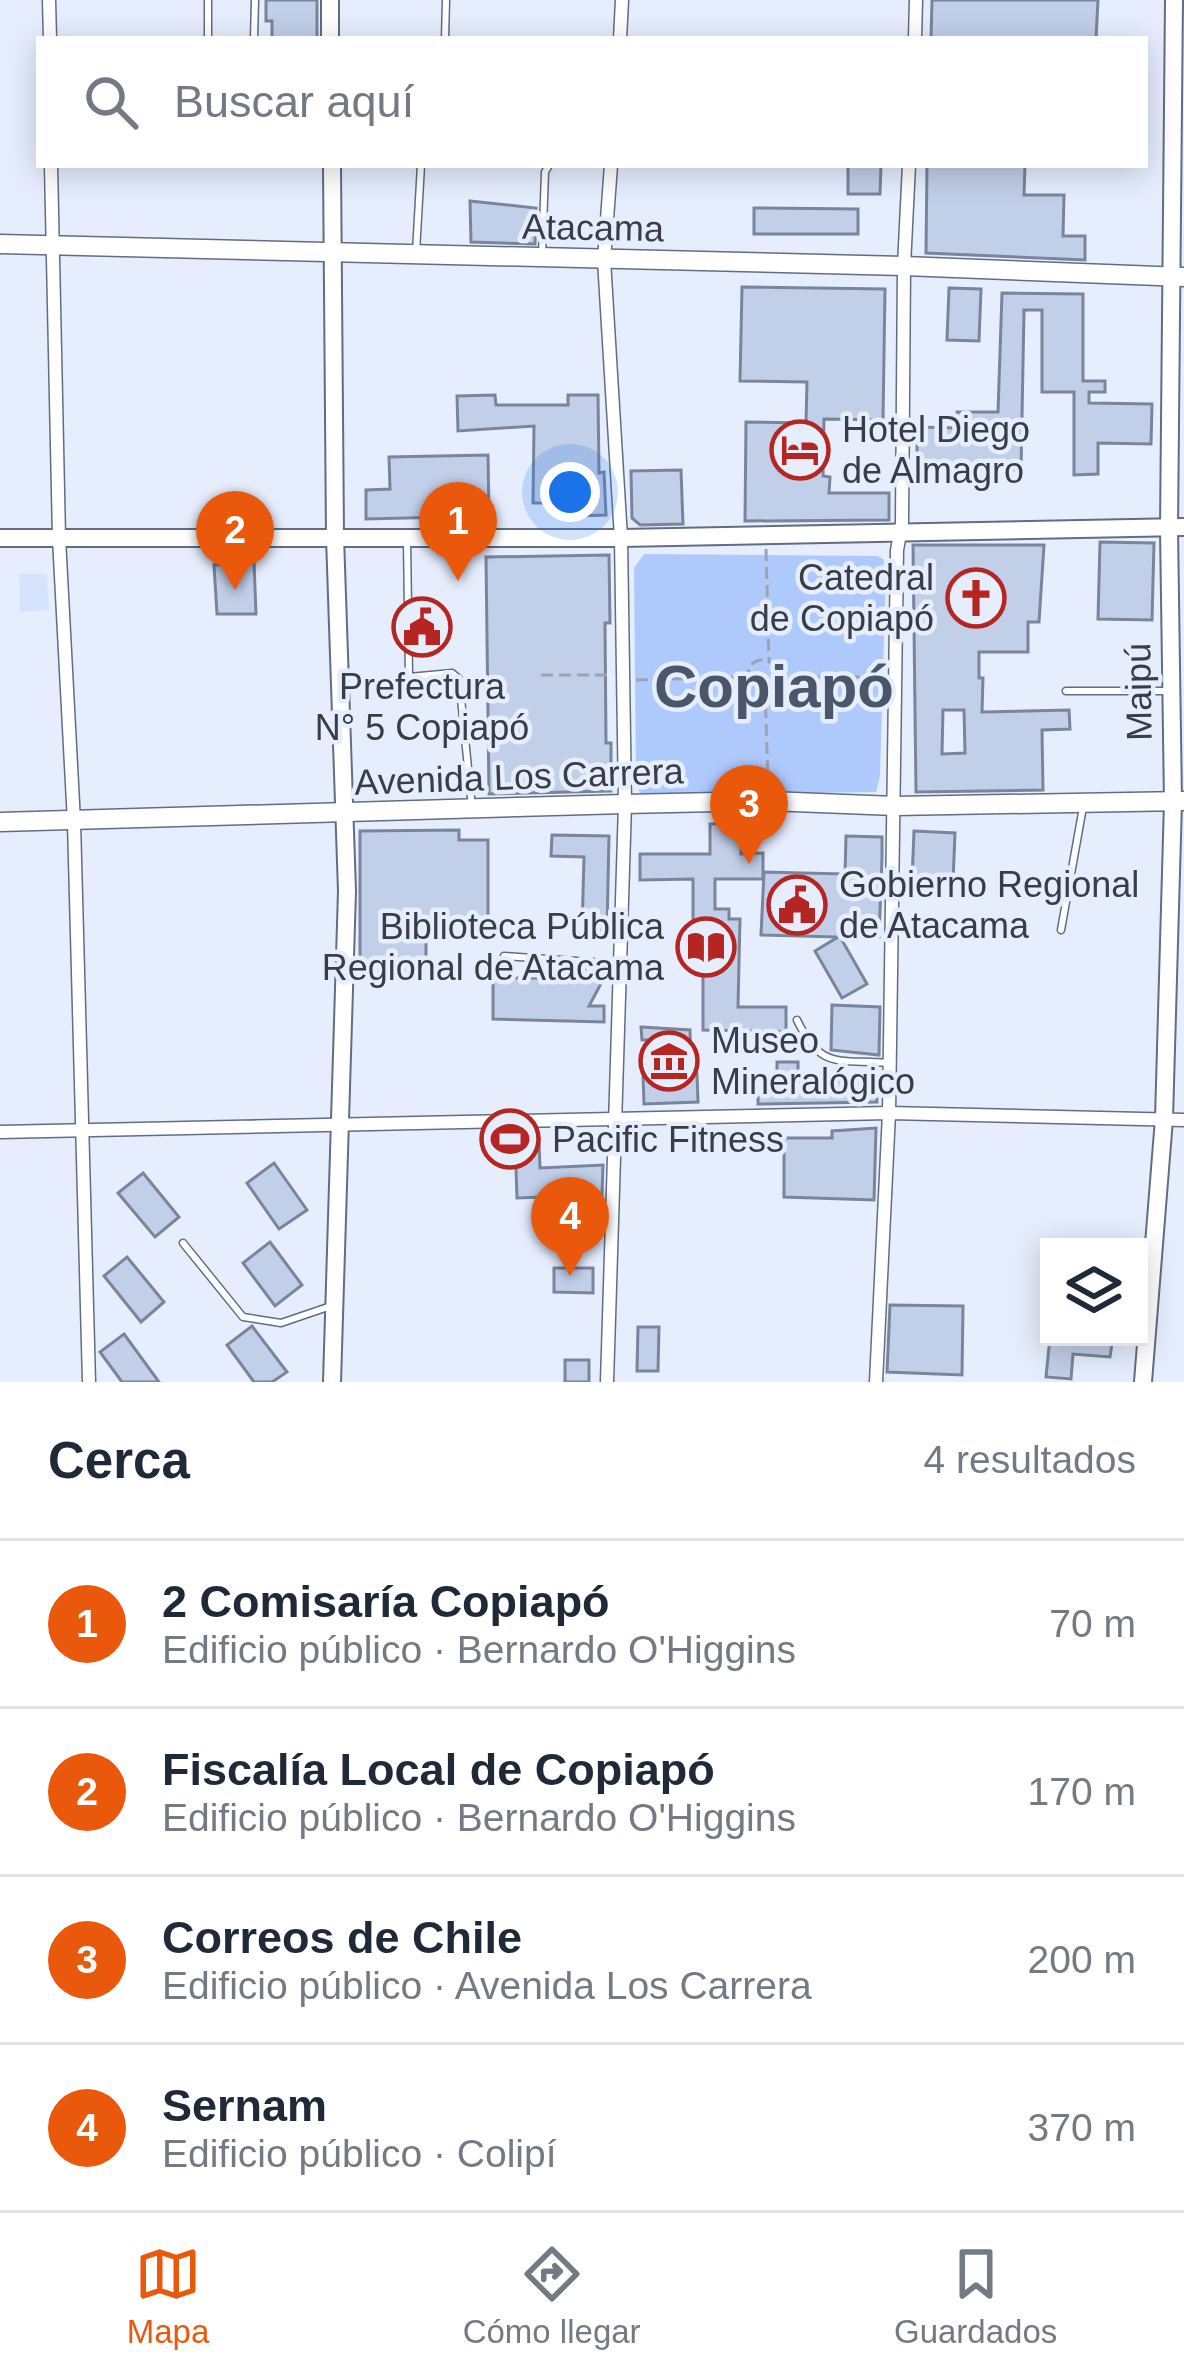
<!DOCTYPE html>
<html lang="es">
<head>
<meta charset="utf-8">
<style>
  body { margin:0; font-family:Arial,sans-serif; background:#f6f6f7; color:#1f2937 }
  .controls { position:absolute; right:36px; bottom:36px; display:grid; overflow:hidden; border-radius:0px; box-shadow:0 6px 30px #0003 }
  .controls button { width:108px; height:108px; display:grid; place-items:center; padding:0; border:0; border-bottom:3px solid #e0e1e3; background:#fff; color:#1f2937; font:60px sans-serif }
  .you { position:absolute; left:570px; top:492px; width:42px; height:42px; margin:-30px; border:9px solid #fff; border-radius:50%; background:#1a73e8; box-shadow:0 0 0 18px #1a73e833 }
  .badge { display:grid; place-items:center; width:78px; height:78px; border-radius:50%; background:#ea580c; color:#fff; font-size:39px; font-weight:700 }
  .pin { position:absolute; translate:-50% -99px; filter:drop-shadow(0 3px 6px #0008) }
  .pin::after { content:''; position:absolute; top:63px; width:42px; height:36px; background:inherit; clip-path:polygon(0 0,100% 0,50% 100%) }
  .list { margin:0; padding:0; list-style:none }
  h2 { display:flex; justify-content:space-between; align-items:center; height:156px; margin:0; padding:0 48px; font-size:51px }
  h2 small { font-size:39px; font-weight:400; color:#747a83 }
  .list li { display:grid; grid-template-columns:78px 1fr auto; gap:36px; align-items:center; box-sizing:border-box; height:168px; padding:0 48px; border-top:3px solid #e0e1e3 }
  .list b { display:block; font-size:45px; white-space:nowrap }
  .list p { margin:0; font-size:39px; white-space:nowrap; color:#747a83 }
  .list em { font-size:39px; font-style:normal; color:#747a83 }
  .icon { flex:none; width:66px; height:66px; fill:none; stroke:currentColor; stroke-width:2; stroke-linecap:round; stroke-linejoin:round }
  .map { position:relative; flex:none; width:1184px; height:1382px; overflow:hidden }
  .search { position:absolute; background:#fff; box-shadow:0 6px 30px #0003; left:36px; right:36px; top:36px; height:132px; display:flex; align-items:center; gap:30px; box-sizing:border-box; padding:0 42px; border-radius:0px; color:#747a83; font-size:45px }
  .sheet { height:828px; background:#fff }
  nav { display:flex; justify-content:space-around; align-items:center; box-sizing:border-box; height:168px; border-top:3px solid #e0e1e3; background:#fff; font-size:33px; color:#747a83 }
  nav a { display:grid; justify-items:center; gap:6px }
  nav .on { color:#ea580c }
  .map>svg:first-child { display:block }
</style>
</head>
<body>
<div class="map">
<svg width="1184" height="1382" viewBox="0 0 1184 1382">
  <rect width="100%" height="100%" fill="#e6eefe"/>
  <polygon fill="#d6e3fd" points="19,574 47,574 49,610 20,612"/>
  <polygon fill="#aec9fc" points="644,554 877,556 883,559 886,568 880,776 876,792 641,795 636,784 634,568"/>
  <g fill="#c2cfe8" stroke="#79859c" stroke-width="3" fill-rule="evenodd">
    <polygon points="266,0 317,0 317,39 272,39 272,21 266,21"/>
    <polygon points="932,0 1098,0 1096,39 931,39"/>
    <polygon points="848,165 881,165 880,194 848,194"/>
    <polygon points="927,165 1025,165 1024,195 1064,195 1063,236 1085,236 1085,260 926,253"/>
    <polygon points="470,201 536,208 535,244 471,242"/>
    <polygon points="754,208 858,209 858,234 754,234"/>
    <polygon points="742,287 885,289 883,420 824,419 823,476 830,477 829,493 889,493 889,520 745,521 746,422 806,423 807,382 740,381"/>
    <polygon points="949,288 981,289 979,341 947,340"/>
    <polygon points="1002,293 1083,294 1083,381 1105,381 1105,392 1089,392 1089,403 1152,404 1151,444 1098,443 1098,474 1074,475 1074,392 1042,392 1042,310 1024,310 1021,470 917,469 917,427 957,428 957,412 998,412"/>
    <polygon points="495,395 496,405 568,405 568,395 598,395 599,473 604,472 606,515 579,516 579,503 533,503 534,426 458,431 457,396"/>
    <polygon points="488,455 489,516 366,519 366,490 390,489 389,457"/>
    <polygon points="681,470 683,524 640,525 632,518 631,471"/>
    <polygon points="1100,542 1154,543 1152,620 1098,619"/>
    <path d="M913,545H1044L1039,622H1028V652H979V678H983L982,712L1069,710L1070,729L1042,730L1043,790L916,792ZM943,710H964L965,753L942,754Z"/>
    <polygon points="609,555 610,623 605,623 606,743 611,743 611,791 489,794 486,557"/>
    <polygon points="254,562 256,614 217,614 214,565"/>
    <polygon points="741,823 741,854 763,853 763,879 715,879 715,909 729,909 729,919 740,919 738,1007 786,1007 786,1032 703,1030 703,956 693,956 693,879 640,880 640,854 710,854 710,824"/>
    <polygon points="459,830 459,840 488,840 488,921 426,922 426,975 360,975 360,831"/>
    <polygon points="914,831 955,833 953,882 912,880"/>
    <polygon points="552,835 609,836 607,930 582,930 584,857 551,856"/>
    <polygon points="846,836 882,837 882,858 879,937 839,935 867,984 842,998 815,951 838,937 761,935 764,872 845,874"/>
    <polygon points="553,967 590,969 590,978 604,978 589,1006 604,1006 604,1022 493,1019 493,978 553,978"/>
    <polygon points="832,1005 880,1007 879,1055 831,1050"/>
    <polygon points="641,1027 690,1030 691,1074 697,1074 698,1102 644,1104 643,1076 651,1076 650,1040 642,1040"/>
    <polygon points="777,1062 798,1062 798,1082 876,1080 877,1102 758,1104 758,1075 777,1075"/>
    <polygon points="876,1128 874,1200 784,1197 784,1138 832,1138 832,1131"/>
    <polygon points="539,1139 540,1168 603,1165 602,1195 517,1198 515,1140"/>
    <polygon points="274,1163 307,1210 279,1229 247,1183"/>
    <polygon points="143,1173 179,1217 155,1237 118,1193"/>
    <polygon points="270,1242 302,1285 275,1306 243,1263"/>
    <polygon points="127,1257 164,1302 141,1322 104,1276"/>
    <polygon points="554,1268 593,1268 593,1293 554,1292"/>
    <polygon points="890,1305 963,1306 962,1375 887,1372"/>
    <polygon points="252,1326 287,1372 272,1382 254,1382 227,1345"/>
    <polygon points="638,1327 659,1327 658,1371 637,1371"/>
    <polygon points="124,1334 159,1382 122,1382 100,1352"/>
    <polygon points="1050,1337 1113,1337 1110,1357 1073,1354 1071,1379 1046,1377"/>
    <rect x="565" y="1360" width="24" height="22"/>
  </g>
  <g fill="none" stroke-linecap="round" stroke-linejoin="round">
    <g stroke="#616d83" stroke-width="9">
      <g id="service">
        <polyline points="208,39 208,0"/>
        <polyline points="254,39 255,0"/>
        <polyline points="445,39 446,0"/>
        <polyline points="416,252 421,165"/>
        <polyline points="542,255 545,172 549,165"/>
        <polyline points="407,541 409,677 452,673 459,679 472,807"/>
        <polyline points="1066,691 1167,691"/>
        <polyline points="1061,930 1083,807"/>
        <polyline points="504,956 620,964"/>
        <path d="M797,1020C821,1070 837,1059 887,1063"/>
        <polyline points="183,1243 243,1317 281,1323 331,1306"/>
      </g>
    </g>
    <g stroke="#616d83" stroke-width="15">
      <g id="minor">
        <polyline points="49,0 50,39"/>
        <polyline points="620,39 622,0"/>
        <polyline points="915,39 916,0"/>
        <polyline points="51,165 59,538 74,822 89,1382"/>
        <polyline points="0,1132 889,1113 1184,1120"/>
        <polyline points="607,1382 625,804 621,538 604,260 611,165"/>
        <polyline points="876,1382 889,1113 897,550 902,523 904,266 909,165"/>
      </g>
    </g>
    <g stroke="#616d83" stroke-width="20">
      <g id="secondary">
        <polyline points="330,0 330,39"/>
        <polyline points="332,165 335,537 347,891 332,1382"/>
        <polyline points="0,538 621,538 1184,527"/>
        <polyline points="1143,1382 1164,1119 1173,802 1169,529 1174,0"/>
      </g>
    </g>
    <g stroke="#616d83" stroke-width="21">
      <g id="primary">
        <polyline points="0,244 904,266 1184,277"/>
        <polyline points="0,822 625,804 769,801 895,806 1184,801"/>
      </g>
    </g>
    <g stroke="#9da3b1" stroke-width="3" stroke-dasharray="12 6" stroke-linecap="butt">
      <polyline points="766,549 769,662"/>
      <circle cx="762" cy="674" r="14"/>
      <polyline points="541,675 611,675"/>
      <polyline points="776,677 882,677"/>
      <polyline points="636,680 748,677"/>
      <polyline points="765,688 768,782"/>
    </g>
    <use href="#service" stroke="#fff" stroke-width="6"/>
    <use href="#minor" stroke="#fff" stroke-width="12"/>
    <use href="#secondary" stroke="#fff" stroke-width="16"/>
    <use href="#primary" stroke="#fff" stroke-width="18"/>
  </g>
  <defs>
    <g id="hotel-ring" transform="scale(3)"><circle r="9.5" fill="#e6eefe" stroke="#b52623" stroke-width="1.5"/><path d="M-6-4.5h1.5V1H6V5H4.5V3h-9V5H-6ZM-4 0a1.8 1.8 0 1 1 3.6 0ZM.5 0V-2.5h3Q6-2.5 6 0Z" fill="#b52623"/></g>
    <g id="church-ring" transform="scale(3)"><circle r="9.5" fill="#e6eefe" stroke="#b52623" stroke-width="1.5"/><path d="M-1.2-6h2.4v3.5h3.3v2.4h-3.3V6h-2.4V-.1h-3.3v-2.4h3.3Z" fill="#b52623"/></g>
    <g id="civic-ring" transform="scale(3)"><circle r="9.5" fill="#e6eefe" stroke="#b52623" stroke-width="1.5"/><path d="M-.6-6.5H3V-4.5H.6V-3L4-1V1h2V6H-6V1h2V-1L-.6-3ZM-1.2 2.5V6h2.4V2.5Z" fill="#b52623"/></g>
    <g id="library-ring" transform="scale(3)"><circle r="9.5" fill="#e6eefe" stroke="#b52623" stroke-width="1.5"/><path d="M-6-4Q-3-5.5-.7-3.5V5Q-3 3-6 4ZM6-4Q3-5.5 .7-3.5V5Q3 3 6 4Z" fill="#b52623"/></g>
    <g id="museum-ring" transform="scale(3)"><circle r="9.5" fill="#e6eefe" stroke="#b52623" stroke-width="1.5"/><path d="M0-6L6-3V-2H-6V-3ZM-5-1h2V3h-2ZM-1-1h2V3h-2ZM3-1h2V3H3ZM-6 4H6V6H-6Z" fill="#b52623"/></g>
    <g id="stadium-ring" transform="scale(3)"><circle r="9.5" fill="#e6eefe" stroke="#b52623" stroke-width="1.5"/><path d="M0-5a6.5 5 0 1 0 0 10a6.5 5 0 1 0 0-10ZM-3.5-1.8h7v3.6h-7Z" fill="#b52623"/></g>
  </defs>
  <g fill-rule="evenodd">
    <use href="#hotel-ring" x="800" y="450"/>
    <use href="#church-ring" x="976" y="598"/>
    <use href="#civic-ring" x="422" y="627"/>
    <use href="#civic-ring" x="797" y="905"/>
    <use href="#library-ring" x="706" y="947"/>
    <use href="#museum-ring" x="669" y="1061"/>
    <use href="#stadium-ring" x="510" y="1139"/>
  </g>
  <g text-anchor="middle" stroke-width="9" stroke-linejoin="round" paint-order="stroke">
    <g font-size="36" fill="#383d47" stroke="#e6eefe">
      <text transform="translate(593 227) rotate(1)" y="13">Atacama</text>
      <text transform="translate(1138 692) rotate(-91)" y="13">Maipú</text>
      <text transform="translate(519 776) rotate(-2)" y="13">Avenida Los Carrera</text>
    </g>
    <g font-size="36" fill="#383d47" stroke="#e6eefe" text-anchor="start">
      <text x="842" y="442">Hotel Diego<tspan x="842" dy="41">de Almagro</tspan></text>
      <text x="934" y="590" text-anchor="end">Catedral<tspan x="934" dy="41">de Copiapó</tspan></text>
      <text x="422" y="699" text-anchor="middle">Prefectura<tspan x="422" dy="41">N° 5 Copiapó</tspan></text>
      <text x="839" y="897">Gobierno Regional<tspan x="839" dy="41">de Atacama</tspan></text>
      <text x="664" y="939" text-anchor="end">Biblioteca Pública<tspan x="664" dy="41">Regional de Atacama</tspan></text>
      <text x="711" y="1053">Museo<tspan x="711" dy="41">Mineralógico</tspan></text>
      <text x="552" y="1152">Pacific Fitness</text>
    </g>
    <g font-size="60" font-weight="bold" fill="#4b566b" stroke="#e6eefe">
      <text x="774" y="707">Copiapó</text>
    </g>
  </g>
</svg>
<div class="controls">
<button><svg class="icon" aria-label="layers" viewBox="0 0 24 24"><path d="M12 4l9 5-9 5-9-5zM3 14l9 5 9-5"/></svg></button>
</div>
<div class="you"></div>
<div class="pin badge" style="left:458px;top:581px">1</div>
<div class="pin badge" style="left:235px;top:590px">2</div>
<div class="pin badge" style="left:749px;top:864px">3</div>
<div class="pin badge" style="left:570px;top:1276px">4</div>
<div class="search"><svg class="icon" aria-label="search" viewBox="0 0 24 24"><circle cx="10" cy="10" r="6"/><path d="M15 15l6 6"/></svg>Buscar aquí</div>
</div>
<section class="sheet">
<h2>Cerca<small>4 resultados</small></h2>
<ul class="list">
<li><span class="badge">1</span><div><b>2 Comisaría Copiapó</b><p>Edificio público · Bernardo O'Higgins</p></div><em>70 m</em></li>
<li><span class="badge">2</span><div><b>Fiscalía Local de Copiapó</b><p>Edificio público · Bernardo O'Higgins</p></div><em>170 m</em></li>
<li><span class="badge">3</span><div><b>Correos de Chile</b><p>Edificio público · Avenida Los Carrera</p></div><em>200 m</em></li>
<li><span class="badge">4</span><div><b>Sernam</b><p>Edificio público · Colipí</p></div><em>370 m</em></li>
</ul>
</section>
<nav>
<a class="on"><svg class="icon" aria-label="map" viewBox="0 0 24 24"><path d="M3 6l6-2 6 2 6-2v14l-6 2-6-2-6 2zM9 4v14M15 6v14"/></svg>Mapa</a>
<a><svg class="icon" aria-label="directions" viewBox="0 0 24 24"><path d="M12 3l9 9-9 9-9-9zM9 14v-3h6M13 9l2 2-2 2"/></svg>Cómo llegar</a>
<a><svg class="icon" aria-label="saved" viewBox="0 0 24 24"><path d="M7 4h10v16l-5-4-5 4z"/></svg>Guardados</a>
</nav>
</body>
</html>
